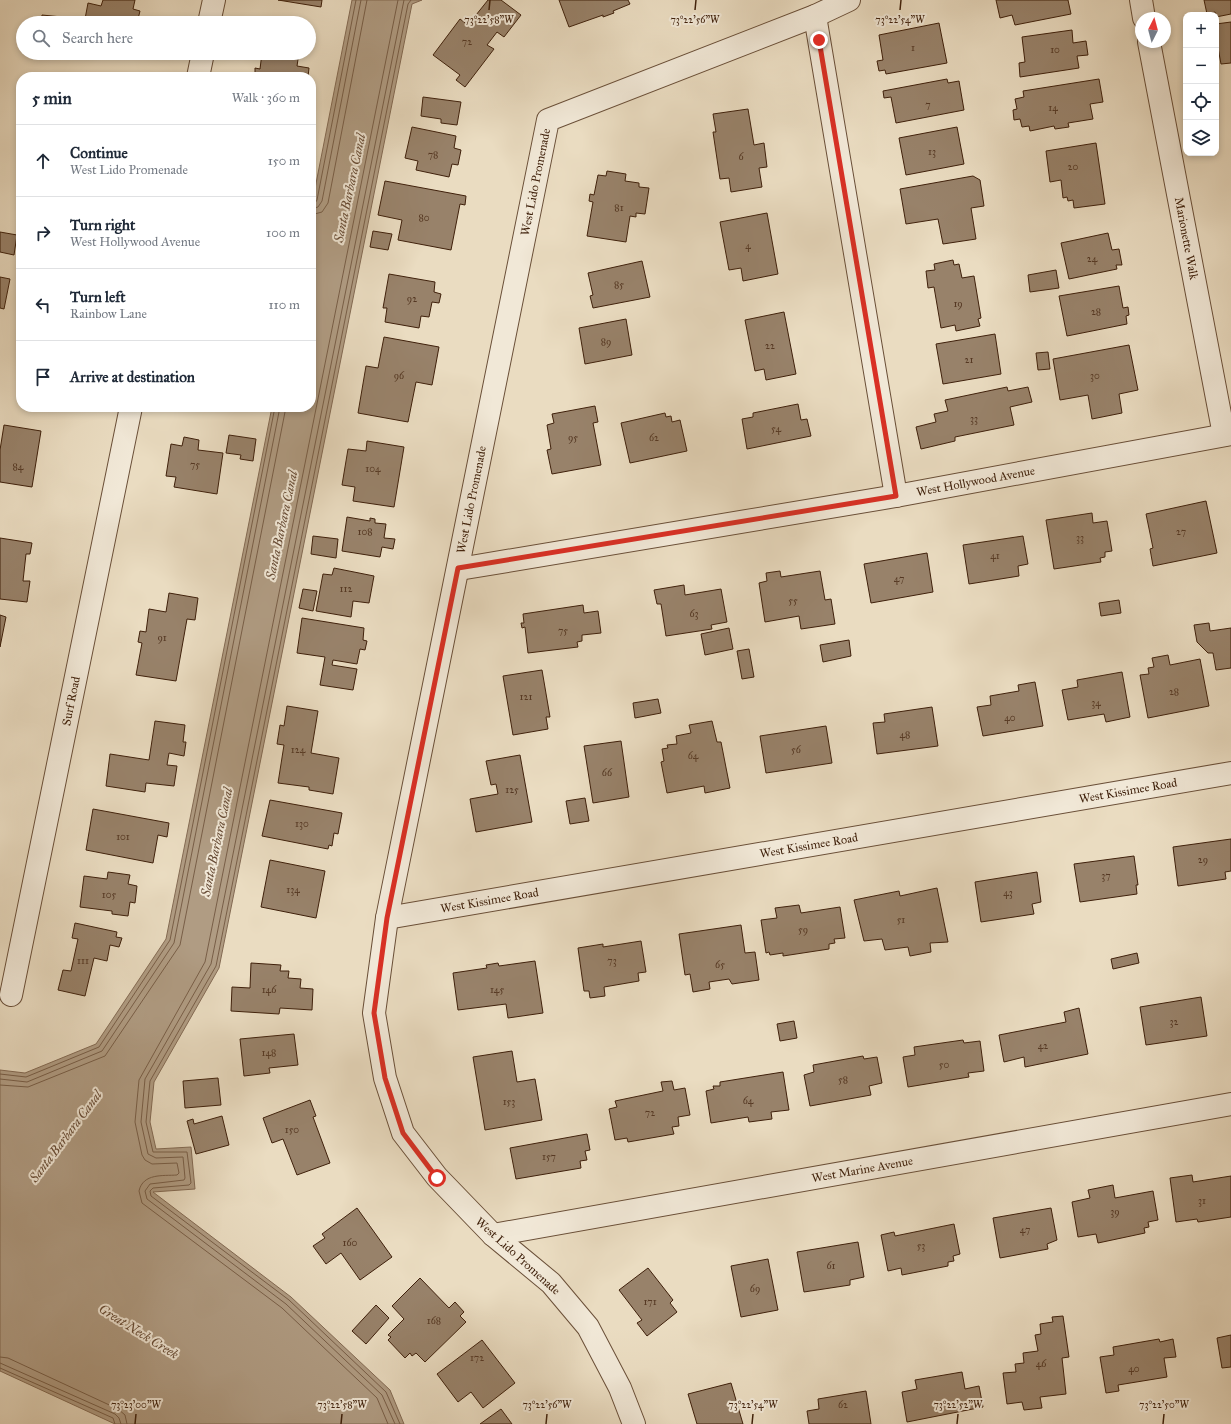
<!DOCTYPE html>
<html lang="en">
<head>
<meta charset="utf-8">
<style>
  body { margin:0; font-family:"IM FELL Great Primer",serif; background:#f6f6f7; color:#1f2937 }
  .controls { position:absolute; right:12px; top:12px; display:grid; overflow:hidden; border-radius:8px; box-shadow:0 2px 6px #0003 }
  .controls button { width:36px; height:36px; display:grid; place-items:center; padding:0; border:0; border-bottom:1px solid #e0e1e3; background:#fff; color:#1f2937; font:20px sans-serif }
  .compass { position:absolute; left:1135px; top:12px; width:36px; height:36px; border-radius:50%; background:#fff; box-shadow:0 2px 6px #0003; rotate:6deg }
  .stop { position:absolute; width:12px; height:12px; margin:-9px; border:3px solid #d93025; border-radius:50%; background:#fff }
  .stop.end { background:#d93025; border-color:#fff; box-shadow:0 1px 4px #0008 }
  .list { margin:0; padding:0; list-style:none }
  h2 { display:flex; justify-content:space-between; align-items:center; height:52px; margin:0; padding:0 16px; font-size:17px }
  h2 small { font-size:13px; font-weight:400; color:#747a83 }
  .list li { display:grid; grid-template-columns:26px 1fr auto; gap:12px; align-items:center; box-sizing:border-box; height:72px; padding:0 16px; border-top:1px solid #e0e1e3 }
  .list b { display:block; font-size:15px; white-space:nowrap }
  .list p { margin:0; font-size:13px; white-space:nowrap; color:#747a83 }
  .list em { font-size:13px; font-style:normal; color:#747a83 }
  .icon { flex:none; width:22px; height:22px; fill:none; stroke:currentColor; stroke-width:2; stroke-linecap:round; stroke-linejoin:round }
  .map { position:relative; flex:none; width:1231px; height:1424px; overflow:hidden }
  .search { position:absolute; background:#fff; box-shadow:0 2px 6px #0003; left:16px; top:16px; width:300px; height:44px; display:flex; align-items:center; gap:10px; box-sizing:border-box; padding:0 14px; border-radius:22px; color:#747a83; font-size:15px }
  .panel { position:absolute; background:#fff; box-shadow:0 2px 6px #0003; left:16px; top:72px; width:300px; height:340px; border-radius:16px }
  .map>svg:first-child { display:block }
</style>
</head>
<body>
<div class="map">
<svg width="1231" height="1424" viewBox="0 0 1231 1424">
  <rect width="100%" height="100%" fill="#eadcc1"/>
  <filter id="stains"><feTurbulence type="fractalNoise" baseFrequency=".005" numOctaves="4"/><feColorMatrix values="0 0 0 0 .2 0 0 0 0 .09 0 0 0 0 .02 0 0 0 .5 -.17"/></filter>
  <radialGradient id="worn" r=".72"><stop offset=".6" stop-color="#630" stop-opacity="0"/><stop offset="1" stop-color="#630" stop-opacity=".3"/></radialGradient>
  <polygon fill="#b09c83" stroke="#836a53" points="352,0 422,0 412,4 219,968 154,1082 150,1122 156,1149 191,1147 195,1189 153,1192 291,1297 390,1390 404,1424 115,1424 0,1371 0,1070 25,1073 96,1044 166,939 272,407 311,407 311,209"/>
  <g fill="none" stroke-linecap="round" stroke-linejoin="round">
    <g stroke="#785e47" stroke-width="1">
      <polyline points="311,204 315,203 317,200 356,0"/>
      <polyline points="311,209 318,207 322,201 361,0"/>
      <polyline points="311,215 322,212 328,203 367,0"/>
      <polyline points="0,1074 26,1077 99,1047 170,940 275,407"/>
      <polyline points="0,1079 27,1082 102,1051 174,943 280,407"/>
      <polyline points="0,1085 28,1087 105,1056 180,945 286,407"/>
      <polyline points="0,1357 8,1358 118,1409 125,1415 127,1424"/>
      <polyline points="0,1363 115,1414 119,1418 121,1424"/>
      <polyline points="0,1368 113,1418 115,1424"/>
      <path d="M388,1424L377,1398L282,1308L142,1203L139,1191C143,1173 163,1176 177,1175L179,1173L177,1163L152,1164L145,1160L142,1155L135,1122L139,1080L205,962L398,0"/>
      <polyline points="395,1424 382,1395 286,1304 147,1199 145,1191 150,1184 184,1180 185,1178 183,1157 156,1158 148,1154 141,1122 145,1079 211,964 404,0"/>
      <polyline points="400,1424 386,1392 289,1300 151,1196 150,1191 153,1188 189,1185 191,1183 187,1152 153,1152 146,1122 150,1081 216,966 408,4 411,0"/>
    </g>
  </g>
  <g fill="#98826a" stroke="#3f200b">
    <polygon points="103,0 135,0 133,9 140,11 137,23 101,23 85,19 88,3 101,6"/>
    <polygon points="278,0 322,0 321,7"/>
    <polygon points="488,0 501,0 521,15 504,37 497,32 487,45 494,49 465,87 456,80 460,75 433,55 460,19 468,25"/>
    <polygon points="559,0 628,0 630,4 613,11 614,13 603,17 603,15 569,27"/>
    <polygon points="996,0 1068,0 1071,14 1015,25 1012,15 1000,18"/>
    <polygon points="1204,0 1231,0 1231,14 1216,17 1215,12 1207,14"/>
    <polygon points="42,15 72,18 71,23 41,23"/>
    <polygon points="1231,22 1231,63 1221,64 1216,37 1216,24"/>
    <polygon points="939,23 947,63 886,74 885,70 879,71 877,61 883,60 879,35"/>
    <polygon points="1072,30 1073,43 1086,41 1088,55 1077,56 1079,68 1020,77 1019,63 1025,62 1022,37"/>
    <polygon points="262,53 299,53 297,66 309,68 308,77 255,77 255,68 260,69"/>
    <polygon points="947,79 948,83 959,81 964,110 896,123 891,97 884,98 883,91"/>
    <polygon points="1099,79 1103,102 1090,104 1093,119 1068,123 1069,127 1055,129 1054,126 1030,131 1029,126 1022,127 1020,119 1014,120 1013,110 1017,109 1015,99 1024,97 1023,91"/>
    <polygon points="423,97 461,102 457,125 441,123 441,119 421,116"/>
    <polygon points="748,109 754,145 764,143 767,167 759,168 762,187 731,192 729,178 720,179 713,132 716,132 713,114"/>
    <polygon points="19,122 21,123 21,138 17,138"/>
    <polygon points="412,127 456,136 454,148 461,150 458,165 452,164 449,177 416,170 418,161 405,158"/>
    <polygon points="957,127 964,164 906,175 899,138"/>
    <polygon points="1096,143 1105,204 1074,208 1073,200 1068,201 1067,197 1063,198 1061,180 1050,182 1046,151"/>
    <polygon points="607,171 626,174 625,181 639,183 639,187 649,188 645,214 636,213 636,217 630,216 626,242 587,236 593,202 589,201 590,194 594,195 598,175 606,176"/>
    <polygon points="973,176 980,180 984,206 971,208 976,239 943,244 938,219 906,224 900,189"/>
    <polygon points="385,181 466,196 465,205 460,204 451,250 398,240 402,220 378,215"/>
    <polygon points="767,213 778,274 743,281 741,268 729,270 720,222"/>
    <polygon points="373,231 392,234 388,250 370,247"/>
    <polygon points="0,232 17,235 14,255 0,252"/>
    <polygon points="1108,233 1112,250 1119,249 1122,265 1116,265 1117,269 1069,279 1061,243"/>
    <polygon points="953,260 954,265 959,264 962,278 974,276 981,318 978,319 980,326 956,331 955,325 941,328 934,287 928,288 926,271 935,270 934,264"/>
    <polygon points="642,261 650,297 593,308 590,296 593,295 588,273"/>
    <polygon points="1056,270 1059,288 1030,292 1028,275"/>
    <polygon points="389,274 435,282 434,292 441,294 439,303 432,302 429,317 421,316 419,328 385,322 387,308 383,308"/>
    <polygon points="0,277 10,279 4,309 0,308"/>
    <polygon points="1119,286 1123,308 1128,307 1129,315 1126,316 1127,324 1067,336 1059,296"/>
    <polygon points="784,312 796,374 766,380 764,369 755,371 745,320"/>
    <polygon points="626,319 632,355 585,364 579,328"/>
    <polygon points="995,334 1001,374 943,384 936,344"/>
    <polygon points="384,337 439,347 432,385 416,382 408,422 358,413 366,366 378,368"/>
    <polygon points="1129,345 1138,390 1119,394 1122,413 1092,419 1088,395 1060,400 1053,359"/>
    <polygon points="1048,352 1050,369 1038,370 1036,353"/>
    <polygon points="1007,387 1008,391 1028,387 1032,402 1010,407 1014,425 955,437 955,441 921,449 916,427 936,422 934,414 948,411 945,400"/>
    <polygon points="798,404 801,420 807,419 811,436 747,449 742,419 753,417 753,413"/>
    <polygon points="595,406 598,422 593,423 601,465 552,474 547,450 551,449 547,425 554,423 552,414"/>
    <polygon points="665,413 666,417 671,416 672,422 680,420 687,451 630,463 621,423"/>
    <polygon points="4,425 41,431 32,487 0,482 0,450"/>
    <polygon points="229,435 256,439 253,461 240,459 241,455 226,453"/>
    <polygon points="184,437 199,440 198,450 223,453 217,494 174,487 176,477 166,476 171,444 182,446"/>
    <polygon points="367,441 404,447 394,507 353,501 355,487 342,485 348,449 366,451"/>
    <polygon points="1206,501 1217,553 1153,566 1150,549 1153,548 1146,514"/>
    <polygon points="1092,513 1093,523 1107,521 1112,551 1105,552 1105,557 1100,558 1101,562 1054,569 1046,520"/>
    <polygon points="347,517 370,521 370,518 375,519 375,523 386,524 384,538 395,539 393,549 382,547 380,557 342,551"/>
    <polygon points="313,536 338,539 336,558 311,554"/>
    <polygon points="1023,536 1028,564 1018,566 1019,576 969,584 963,545"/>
    <polygon points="0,538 32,543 30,554 26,554 23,581 30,581 27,602 0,599"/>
    <polygon points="927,553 933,592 871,603 864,564"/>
    <polygon points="334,568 374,576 369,603 353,601 351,617 316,611 323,574 332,575"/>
    <polygon points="780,571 781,577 820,571 825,600 831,599 835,624 801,629 799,616 765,622 759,583 767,581 766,573"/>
    <polygon points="684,585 685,595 721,589 727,622 711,625 712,629 666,636 661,604 657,604 654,590"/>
    <polygon points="303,589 317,591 313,611 299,608"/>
    <polygon points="169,593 198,598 195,620 187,619 176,681 136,675 142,643 138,642 140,631 146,632 149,609 166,612"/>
    <polygon points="1119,600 1121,613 1101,616 1099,603"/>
    <polygon points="583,605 584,613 598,611 601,633 582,635 582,641 577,642 578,647 528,653 525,627 522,628 521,623 524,623 523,614"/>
    <polygon points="0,615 6,617 0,647"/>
    <polygon points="302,618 364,628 363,640 367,641 365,650 360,649 357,664 333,660 332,665 357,669 353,690 320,685 325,657 297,653"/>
    <polygon points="1209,623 1210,631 1231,628 1231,668 1216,670 1213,653 1208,653 1197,642 1194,625"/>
    <polygon points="729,628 733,649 705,655 701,634"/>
    <polygon points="849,640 851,656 823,662 820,645"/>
    <polygon points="749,649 754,677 742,679 737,651"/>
    <polygon points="1168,655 1170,665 1200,659 1209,706 1148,718 1140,675 1149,674 1148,668 1154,667 1152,658"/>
    <polygon points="542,670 550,717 546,717 548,729 513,735 503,676"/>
    <polygon points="1122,672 1130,717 1106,722 1104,714 1068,720 1062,690 1078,687 1077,680"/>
    <polygon points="1035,682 1043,726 983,736 977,707 991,705 990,696 1019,691 1018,685"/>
    <polygon points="658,699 661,713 635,718 633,703"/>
    <polygon points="287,706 318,711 311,753 339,758 333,794 309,790 309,787 278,783 284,745 277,744 280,725 284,726"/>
    <polygon points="932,707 938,746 877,754 873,723 885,722 884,714"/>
    <polygon points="155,721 185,725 183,742 186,742 184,756 169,753 167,765 177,766 174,786 146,783 145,792 106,786 110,754 149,760"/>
    <polygon points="712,721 717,742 721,742 730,788 705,793 704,786 667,793 661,762 664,761 662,749 668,748 667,745 677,744 676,736 691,733 689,725"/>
    <polygon points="826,726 832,763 766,773 760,736"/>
    <polygon points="621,741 629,797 593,803 584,746"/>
    <polygon points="520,755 532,822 476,832 470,799 498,794 496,784 491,785 486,761"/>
    <polygon points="585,798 589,821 570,824 566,801"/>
    <polygon points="270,800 342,813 338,834 334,833 332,846 329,845 328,849 262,836"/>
    <polygon points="93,809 169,823 167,837 158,835 153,863 86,850"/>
    <polygon points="1231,839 1231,871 1225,872 1226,879 1178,886 1173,847"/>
    <polygon points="1134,856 1138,885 1136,885 1137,894 1080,902 1074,864"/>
    <polygon points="270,860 325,871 316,918 261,907"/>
    <polygon points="108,872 130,875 128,884 137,886 135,903 130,902 128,916 112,914 112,911 80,907 84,876 107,879"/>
    <polygon points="1037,872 1041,902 1032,904 1034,914 981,922 975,882"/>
    <polygon points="937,888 948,942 930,943 931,952 910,956 908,947 885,950 882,939 864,941 854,900 899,891 900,896"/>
    <polygon points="799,905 801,913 840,907 845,938 834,939 835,943 829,944 829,949 783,956 783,953 770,955 769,952 766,953 761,920 777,918 775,908"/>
    <polygon points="75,923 117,932 116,937 122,938 119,947 110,945 107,961 94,958 85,996 58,990 63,970 71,971 78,939 72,938"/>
    <polygon points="741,925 745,953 755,952 759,980 732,984 729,979 709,982 710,989 693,992 690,974 685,975 679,934"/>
    <polygon points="641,941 646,972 638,973 639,981 604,987 605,996 590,998 589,991 584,991 578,948 603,944 603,947"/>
    <polygon points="1137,953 1139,963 1113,969 1111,959"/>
    <polygon points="535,961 543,1013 508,1018 506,1004 458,1010 453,973 487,968 486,965 498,963 499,966"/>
    <polygon points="251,963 281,965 280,971 289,971 288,978 301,979 300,988 313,989 312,1010 280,1008 279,1014 231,1011 232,987 250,988"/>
    <polygon points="1201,997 1207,1036 1146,1045 1140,1007"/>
    <polygon points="1079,1008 1088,1054 1025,1067 1024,1057 1004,1062 999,1035 1066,1022 1064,1012"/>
    <polygon points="794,1021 797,1038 780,1041 777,1024"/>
    <polygon points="294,1034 298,1065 269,1068 270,1073 244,1076 240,1039"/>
    <polygon points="963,1040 964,1043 980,1041 984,1071 968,1073 969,1077 908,1087 903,1057 915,1055 914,1047"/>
    <polygon points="512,1051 517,1082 535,1079 542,1120 485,1130 473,1057"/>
    <polygon points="863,1056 864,1059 877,1057 882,1083 869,1086 871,1095 810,1106 804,1075 814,1072 813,1065"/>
    <polygon points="783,1072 789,1110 771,1112 772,1119 749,1122 748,1117 711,1123 706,1091 714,1089 713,1086 720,1086 720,1082"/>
    <polygon points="218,1078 221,1105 185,1108 183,1081"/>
    <polygon points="672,1081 674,1090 685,1088 690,1115 678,1117 679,1126 672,1127 674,1134 628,1142 627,1138 615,1140 609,1109 617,1107 615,1101 663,1091 661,1082"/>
    <polygon points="310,1100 316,1116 313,1117 330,1163 297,1175 283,1139 272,1143 263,1118"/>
    <polygon points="222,1116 229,1145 196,1154 187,1121 193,1119 194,1124"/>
    <polygon points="587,1134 590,1150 585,1151 587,1160 580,1161 581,1168 516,1179 510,1148"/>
    <polygon points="1192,1175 1193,1182 1231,1176 1231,1217 1198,1222 1197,1219 1176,1222 1170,1178"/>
    <polygon points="1113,1185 1115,1198 1153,1191 1158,1220 1148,1222 1149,1227 1144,1228 1145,1233 1098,1243 1096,1234 1078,1237 1072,1202 1090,1198 1088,1190"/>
    <polygon points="357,1208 392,1257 360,1280 341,1253 326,1264 313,1246 325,1238 322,1234"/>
    <polygon points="1051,1208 1057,1240 1047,1244 1048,1249 1000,1258 993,1218"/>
    <polygon points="954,1224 960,1254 953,1256 954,1261 948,1262 948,1266 902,1275 901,1268 888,1271 881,1235 894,1232 895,1236"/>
    <polygon points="858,1242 864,1277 850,1280 850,1285 804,1292 797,1252"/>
    <polygon points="768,1259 778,1310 741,1317 731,1266"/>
    <polygon points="648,1268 673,1300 670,1303 677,1312 647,1336 637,1323 642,1320 619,1290"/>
    <polygon points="420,1278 449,1308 455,1302 464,1312 460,1316 466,1322 425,1362 416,1353 412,1356 410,1353 405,1358 388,1340 391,1337 388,1335 404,1319 392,1306"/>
    <polygon points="376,1305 389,1318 366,1344 352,1331"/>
    <polygon points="1063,1316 1069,1357 1062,1358 1066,1394 1040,1397 1042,1408 1024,1410 1022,1402 1007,1404 1003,1373 1016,1372 1015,1364 1024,1363 1023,1353 1038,1351 1035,1335 1041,1334 1040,1324 1053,1322 1052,1317"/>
    <polygon points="1231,1335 1231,1367 1222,1368 1217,1338"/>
    <polygon points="1159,1339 1160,1342 1173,1339 1176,1357 1164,1358 1167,1377 1118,1385 1119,1391 1106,1393 1100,1357 1114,1355 1113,1347"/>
    <polygon points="482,1340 515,1383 483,1408 471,1392 458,1402 437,1374"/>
    <polygon points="962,1372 965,1389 979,1386 983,1407 907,1422 902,1392 917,1389 915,1380"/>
    <polygon points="731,1383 743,1424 697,1424 688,1394"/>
    <polygon points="866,1391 871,1424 809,1424 807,1411 819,1409 818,1399"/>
    <polygon points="501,1409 512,1424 480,1424"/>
  </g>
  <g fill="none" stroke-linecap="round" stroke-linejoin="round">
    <g stroke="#6a4f38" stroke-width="24">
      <g id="minor">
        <polyline points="1141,0 1144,18"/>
        <polyline points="815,16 896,496"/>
        <polyline points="209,23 214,0"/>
        <path id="s1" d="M1149,42L1224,435"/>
        <polyline points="198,77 203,53"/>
        <path id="s2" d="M459,569L896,496L1231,434"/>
        <path id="s3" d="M387,918L1231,773"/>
        <path id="s4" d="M11,995L131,407"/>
        <path id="s5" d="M493,1235L1231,1104"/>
        <path id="s6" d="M634,1424L620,1388L588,1327L551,1283L493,1235L437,1177L403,1133L385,1078L374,1013L387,918L548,120L815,16L849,0"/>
      </g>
    </g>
    <use href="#minor" stroke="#f1e8d7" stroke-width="22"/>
  </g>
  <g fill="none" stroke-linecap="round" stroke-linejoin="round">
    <polyline stroke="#d93025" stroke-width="5" points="437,1178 403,1133 385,1078 374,1013 387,918 458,568 896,496 819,40"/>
  </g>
  <path fill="none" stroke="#3f200b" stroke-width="1.5" d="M489,10L490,0M695,10L696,0M900,10L901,0M135,1424L136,1414M341,1424L342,1414M546,1424L547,1414M752,1424L753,1414M957,1424L958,1414M1163,1424L1164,1414"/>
  <g text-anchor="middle" stroke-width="4" stroke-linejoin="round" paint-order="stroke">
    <g font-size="10" fill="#553823">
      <text x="467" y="45">72</text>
      <text x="913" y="51">1</text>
      <text x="1055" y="53">10</text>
      <text x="928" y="108">7</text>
      <text x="1053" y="111">14</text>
      <text x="932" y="155">13</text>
      <text x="433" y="158">78</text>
      <text x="741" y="160">6</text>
      <text x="1073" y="170">20</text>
      <text x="619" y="211">81</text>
      <text x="424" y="221">80</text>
      <text x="748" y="249">4</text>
      <text x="1092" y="262">24</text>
      <text x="619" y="288">85</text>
      <text x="412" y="302">92</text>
      <text x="958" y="307">19</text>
      <text x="1096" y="315">28</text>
      <text x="606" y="345">89</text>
      <text x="770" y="349">22</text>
      <text x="969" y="363">21</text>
      <text x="399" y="379">96</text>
      <text x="1095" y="379">30</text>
      <text x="974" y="422">33</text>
      <text x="776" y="432">54</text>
      <text x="573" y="441">95</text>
      <text x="654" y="441">62</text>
      <text x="195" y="468">75</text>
      <text x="18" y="470">84</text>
      <text x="373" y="472">104</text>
      <text x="365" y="535">108</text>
      <text x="1181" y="535">27</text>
      <text x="1080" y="541">33</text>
      <text x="995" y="559">41</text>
      <text x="899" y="582">47</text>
      <text x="346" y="592">112</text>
      <text x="793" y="604">55</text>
      <text x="694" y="617">63</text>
      <text x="563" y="634">75</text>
      <text x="162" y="641">91</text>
      <text x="1174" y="695">28</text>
      <text x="526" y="700">121</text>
      <text x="1096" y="706">34</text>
      <text x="1010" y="721">40</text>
      <text x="905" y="738">48</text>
      <text x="298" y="753">124</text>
      <text x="796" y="753">56</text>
      <text x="693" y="759">64</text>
      <text x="607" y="776">66</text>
      <text x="512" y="793">125</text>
      <text x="302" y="827">130</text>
      <text x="123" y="840">101</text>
      <text x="1203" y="863">29</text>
      <text x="1106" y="879">37</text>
      <text x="293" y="893">134</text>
      <text x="1008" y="896">43</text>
      <text x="109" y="898">105</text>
      <text x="901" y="923">51</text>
      <text x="803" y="933">59</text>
      <text x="83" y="964">111</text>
      <text x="612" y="964">73</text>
      <text x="720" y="968">65</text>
      <text x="269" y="993">146</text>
      <text x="497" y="993">145</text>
      <text x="1174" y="1025">32</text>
      <text x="1043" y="1049">42</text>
      <text x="269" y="1056">148</text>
      <text x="944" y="1068">50</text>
      <text x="843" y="1083">58</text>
      <text x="748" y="1104">64</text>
      <text x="509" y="1105">153</text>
      <text x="650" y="1116">72</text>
      <text x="292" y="1133">150</text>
      <text x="549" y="1160">157</text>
      <text x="1202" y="1204">31</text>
      <text x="1115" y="1215">39</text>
      <text x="1025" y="1233">47</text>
      <text x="350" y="1246">160</text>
      <text x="921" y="1249">53</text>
      <text x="831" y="1269">61</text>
      <text x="755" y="1292">69</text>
      <text x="650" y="1305">171</text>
      <text x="434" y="1324">168</text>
      <text x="477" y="1361">172</text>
      <text x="1041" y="1367">46</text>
      <text x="1134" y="1372">40</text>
      <text x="843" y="1408">62</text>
    </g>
    <g font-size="12" fill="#3f200b" stroke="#f1e8d7">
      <text dy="4" stroke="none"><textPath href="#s6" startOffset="1347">West Lido Promenade</textPath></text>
      <text dy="4" stroke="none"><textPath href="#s1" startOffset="200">Marionette Walk</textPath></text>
      <text dy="4" stroke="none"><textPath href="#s2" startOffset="524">West Hollywood Avenue</textPath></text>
      <text dy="4" stroke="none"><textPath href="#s6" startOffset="1023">West Lido Promenade</textPath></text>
      <text dy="4" stroke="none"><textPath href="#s4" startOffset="300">Surf Road</textPath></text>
      <text dy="4" stroke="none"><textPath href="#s3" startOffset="752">West Kissimee Road</textPath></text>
      <text dy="4" stroke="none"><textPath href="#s3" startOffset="428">West Kissimee Road</textPath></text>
      <text dy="4" stroke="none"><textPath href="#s3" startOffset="104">West Kissimee Road</textPath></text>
      <text dy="4" stroke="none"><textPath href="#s5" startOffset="375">West Marine Avenue</textPath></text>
      <text transform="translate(518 1256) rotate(42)" y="4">West Lido Promenade</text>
    </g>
    <g font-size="13" font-style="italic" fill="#674b35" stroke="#f1e8d7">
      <text transform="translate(349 188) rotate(-78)" y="5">Santa Barbara Canal</text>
      <text transform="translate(281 525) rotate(-78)" y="5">Santa Barbara Canal</text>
      <text transform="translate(216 842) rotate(-78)" y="5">Santa Barbara Canal</text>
      <text transform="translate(65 1136) rotate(-53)" y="5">Santa Barbara Canal</text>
      <text transform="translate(139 1331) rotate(32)" y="5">Great Neck Creek</text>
    </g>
  </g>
  <g font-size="10" text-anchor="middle" fill="#3f200b" stroke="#f1e8d7" stroke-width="4" stroke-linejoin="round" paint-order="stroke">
    <text x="489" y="23">73°22'58"W</text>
    <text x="695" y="23">73°22'56"W</text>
    <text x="900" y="23">73°22'54"W</text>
    <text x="136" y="1408">73°23'00"W</text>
    <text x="342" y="1408">73°22'58"W</text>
    <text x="547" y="1408">73°22'56"W</text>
    <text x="753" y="1408">73°22'54"W</text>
    <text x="958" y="1408">73°22'52"W</text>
    <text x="1164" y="1408">73°22'50"W</text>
  </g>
  <rect width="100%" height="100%" filter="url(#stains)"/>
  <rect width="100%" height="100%" fill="url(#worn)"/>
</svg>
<div class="controls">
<button>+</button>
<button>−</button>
<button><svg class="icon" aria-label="locate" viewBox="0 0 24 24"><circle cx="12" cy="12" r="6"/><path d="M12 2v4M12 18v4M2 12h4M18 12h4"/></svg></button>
<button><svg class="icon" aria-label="layers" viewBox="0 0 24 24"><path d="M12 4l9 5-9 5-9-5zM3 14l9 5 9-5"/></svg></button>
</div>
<svg class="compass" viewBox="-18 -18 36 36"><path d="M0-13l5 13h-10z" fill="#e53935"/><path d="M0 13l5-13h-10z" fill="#747a83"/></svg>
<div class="stop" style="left:437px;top:1178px"></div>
<div class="stop end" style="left:819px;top:40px"></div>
<div class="search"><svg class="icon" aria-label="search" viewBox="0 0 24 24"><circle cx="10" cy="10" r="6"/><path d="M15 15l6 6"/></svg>Search here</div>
<section class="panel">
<h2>5 min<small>Walk · 360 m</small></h2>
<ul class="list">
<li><svg class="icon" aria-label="ahead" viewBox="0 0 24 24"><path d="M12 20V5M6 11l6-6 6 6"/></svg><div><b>Continue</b><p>West Lido Promenade</p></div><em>150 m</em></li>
<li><svg class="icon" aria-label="right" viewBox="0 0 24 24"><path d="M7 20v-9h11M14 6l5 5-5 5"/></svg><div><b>Turn right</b><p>West Hollywood Avenue</p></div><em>100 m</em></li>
<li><svg class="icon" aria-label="left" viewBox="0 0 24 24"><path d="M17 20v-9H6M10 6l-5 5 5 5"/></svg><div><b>Turn left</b><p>Rainbow Lane</p></div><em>110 m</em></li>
<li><svg class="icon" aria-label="arrive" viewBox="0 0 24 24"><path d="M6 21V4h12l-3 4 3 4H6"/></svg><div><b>Arrive at destination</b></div></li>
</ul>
</section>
</div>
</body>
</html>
